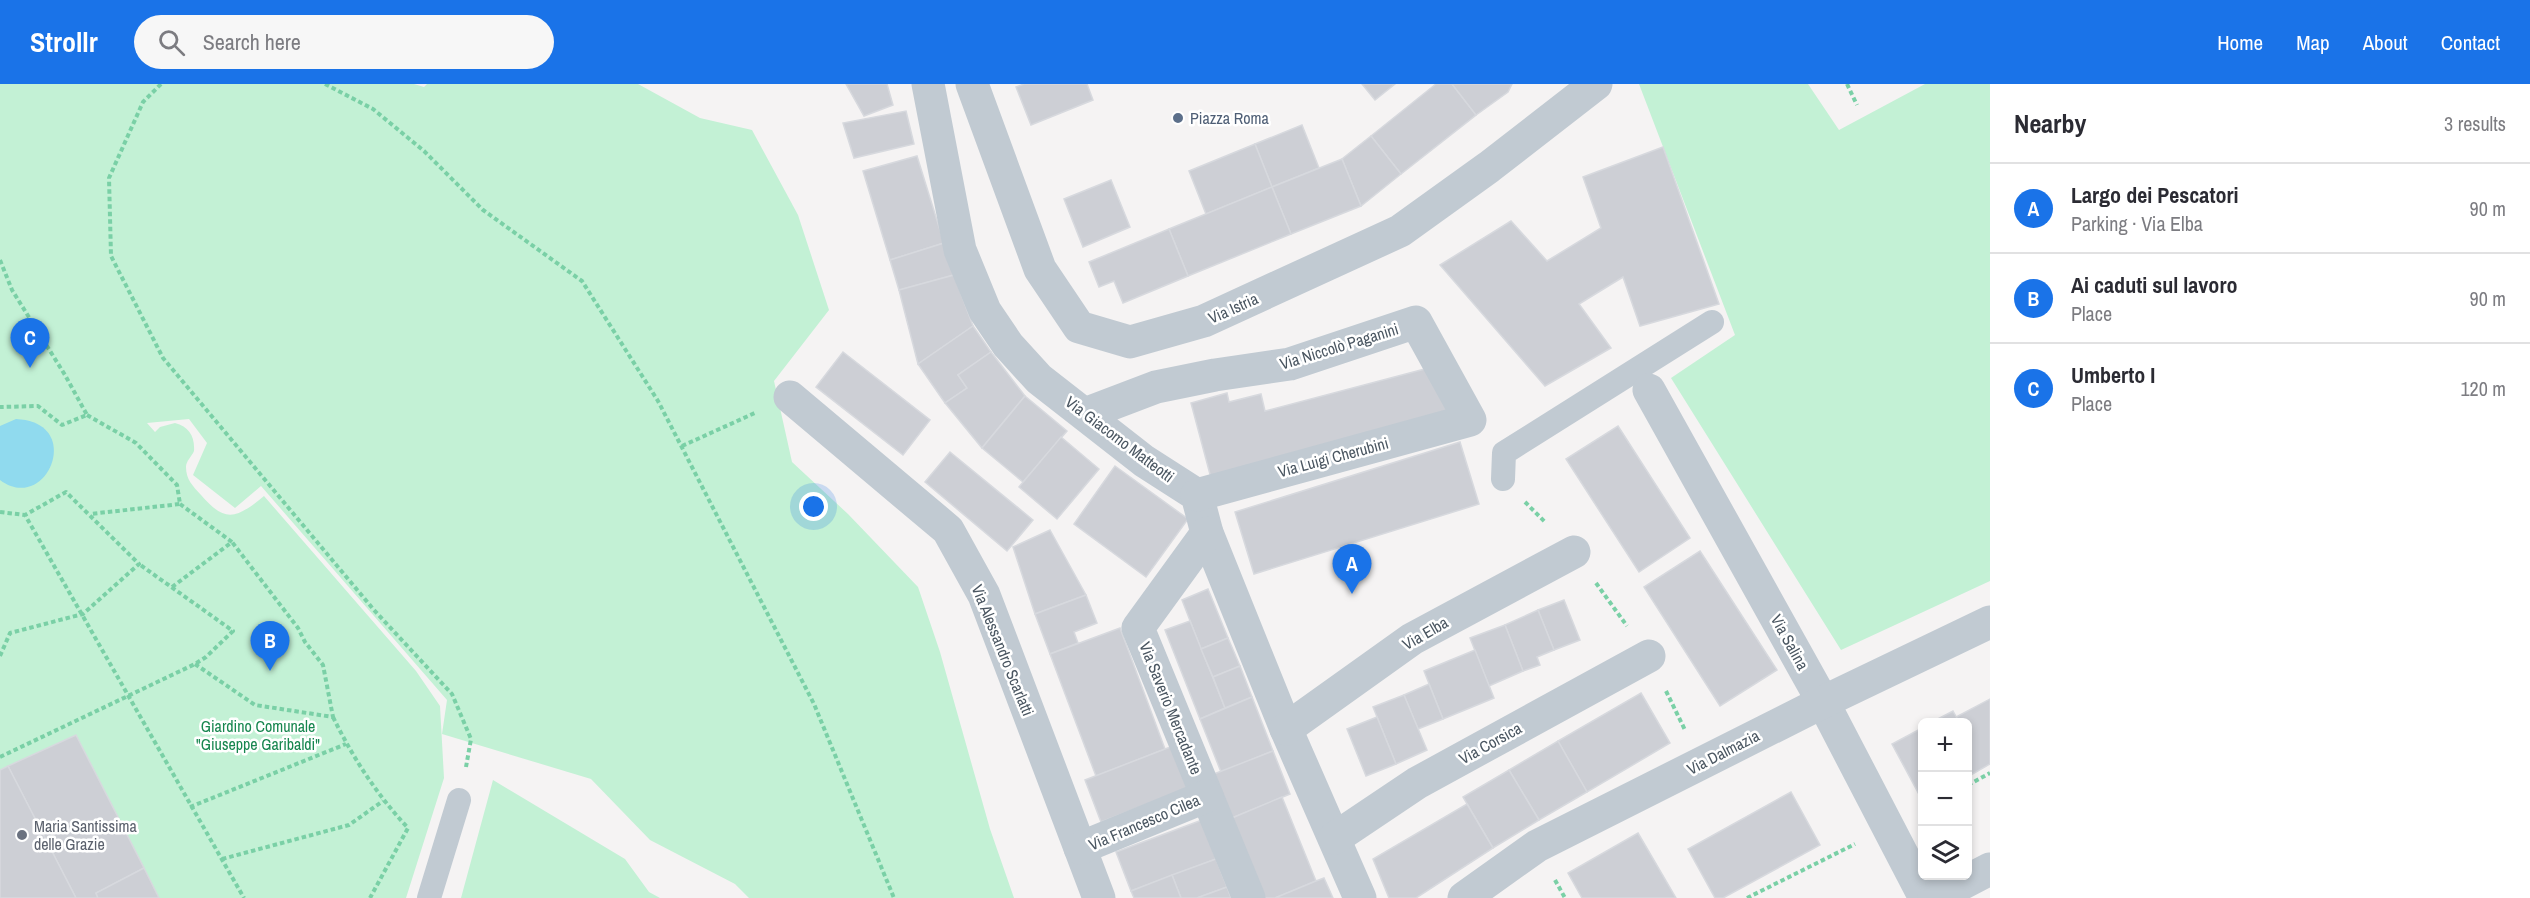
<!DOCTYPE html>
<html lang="en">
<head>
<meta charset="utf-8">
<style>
  body { margin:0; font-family:"Archivo Narrow",sans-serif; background:#f7f7f7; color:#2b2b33 }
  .controls { position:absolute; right:18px; bottom:18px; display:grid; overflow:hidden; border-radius:9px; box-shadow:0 3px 9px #0003 }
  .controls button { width:54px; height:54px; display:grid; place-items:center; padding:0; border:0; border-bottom:2px solid #e1e1e2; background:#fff; color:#2b2b33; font:30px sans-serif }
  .you { position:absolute; left:814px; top:423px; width:21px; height:21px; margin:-15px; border:4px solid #fff; border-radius:50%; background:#1a73e8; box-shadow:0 0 0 9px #1a73e833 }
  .badge { display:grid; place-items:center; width:39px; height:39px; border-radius:50%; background:#1a73e8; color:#fff; font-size:20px; font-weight:700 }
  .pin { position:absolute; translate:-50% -50px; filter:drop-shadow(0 2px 3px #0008) }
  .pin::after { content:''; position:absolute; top:32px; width:21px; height:18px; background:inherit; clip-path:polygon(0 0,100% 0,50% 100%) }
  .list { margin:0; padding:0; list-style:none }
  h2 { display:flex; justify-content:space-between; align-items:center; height:78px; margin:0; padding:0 24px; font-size:26px }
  h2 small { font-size:20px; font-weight:400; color:#7c7c81 }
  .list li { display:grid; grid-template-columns:39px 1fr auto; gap:18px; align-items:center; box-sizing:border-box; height:90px; padding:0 24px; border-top:2px solid #e1e1e2 }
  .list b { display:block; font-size:22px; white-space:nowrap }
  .list p { margin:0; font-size:20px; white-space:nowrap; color:#7c7c81 }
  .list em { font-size:20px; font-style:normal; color:#7c7c81 }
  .icon { flex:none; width:33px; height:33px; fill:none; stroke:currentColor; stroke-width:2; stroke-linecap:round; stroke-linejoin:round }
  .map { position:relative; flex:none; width:1990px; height:814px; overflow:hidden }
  header { display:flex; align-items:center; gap:36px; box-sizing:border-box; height:84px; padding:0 30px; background:#1a73e8; color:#fff }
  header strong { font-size:28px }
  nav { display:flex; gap:33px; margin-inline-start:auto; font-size:21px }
  .search { width:420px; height:54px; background:#f7f7f7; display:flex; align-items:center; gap:15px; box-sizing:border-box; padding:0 21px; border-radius:33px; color:#7c7c81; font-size:22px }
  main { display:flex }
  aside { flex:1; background:#fff }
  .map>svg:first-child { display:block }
</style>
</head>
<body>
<header>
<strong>Strollr</strong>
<div class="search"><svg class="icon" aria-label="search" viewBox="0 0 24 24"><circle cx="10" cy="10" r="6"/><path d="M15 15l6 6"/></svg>Search here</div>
<nav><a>Home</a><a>Map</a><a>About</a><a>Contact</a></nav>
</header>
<main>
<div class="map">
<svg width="1990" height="814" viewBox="0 0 1990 814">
  <rect width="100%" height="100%" fill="#f5f3f3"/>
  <g fill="#c3f1d5">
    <path d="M0,0H414L424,3L427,0H638L700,34L752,46L798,131L829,226L774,297L792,378L848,430L918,503L940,568L990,745L1014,814H749L735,800L650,756L591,695L442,650L447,616L261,402L235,424L193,391L207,359L189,335L147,339L155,348L160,343L175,339C189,343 195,352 194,367C192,372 186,377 186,383C186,396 193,402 201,411C225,439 236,435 264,412L416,587L440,622L444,694L406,814H159L76,651L0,686Z"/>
    <polygon points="1639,0 1808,0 1839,46 1925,0 1990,0 1990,497 1841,566 1671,294 1735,251"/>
    <polygon points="493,696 625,775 649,808 660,814 461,814"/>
  </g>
  <path fill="#90daee" d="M16,335C86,338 46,431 0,396V342Z"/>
  <g fill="#cdcfd5" stroke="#d7d9de" stroke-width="1.5">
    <polygon points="846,0 887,0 893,21 864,32"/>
    <polygon points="1024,0 1087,0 1093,16 1031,41 1016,3"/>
    <polygon points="1362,0 1395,0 1375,16"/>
    <polygon points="1436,0 1452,0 1476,31 1401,90 1371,52"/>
    <polygon points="1452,0 1512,0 1508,8 1476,31"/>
    <polygon points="906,27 914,60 854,74 843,39"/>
    <polygon points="1302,41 1319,84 1272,103 1255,60"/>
    <polygon points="1371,52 1401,90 1361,122 1342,75"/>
    <polygon points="1255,60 1272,103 1206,130 1189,87"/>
    <polygon points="1663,63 1719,220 1640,242 1623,193 1579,220 1611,264 1545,302 1440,181 1511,137 1547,177 1601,144 1583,93"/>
    <polygon points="917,72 944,159 890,176 863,87"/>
    <polygon points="1342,75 1361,122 1291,150 1272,103"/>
    <polygon points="1111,96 1130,143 1083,163 1064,115"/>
    <polygon points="1272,103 1291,150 1188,192 1169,145"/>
    <polygon points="1169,145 1188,192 1123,219 1114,197 1099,203 1089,178"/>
    <polygon points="944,159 954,191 899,206 890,176"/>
    <polygon points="954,191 973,242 918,280 899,206"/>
    <polygon points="973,242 991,268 958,291 967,304 945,319 918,280"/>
    <polygon points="843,268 930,336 903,371 816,303"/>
    <polygon points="991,268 1025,312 982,364 945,319 967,304 958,291"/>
    <polygon points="1440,281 1452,331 1211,394 1191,319 1227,309 1229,318 1261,310 1265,327"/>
    <polygon points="1025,312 1067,347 1023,398 982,364"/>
    <polygon points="1618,342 1690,454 1639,488 1566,375"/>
    <polygon points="1061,353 1099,385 1057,435 1019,403"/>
    <polygon points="1460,358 1479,420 1254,490 1235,428"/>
    <polygon points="950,368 1033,436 1007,467 925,398"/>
    <polygon points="1115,382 1188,435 1146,493 1074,440"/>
    <polygon points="1050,446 1086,511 1035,530 1013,463"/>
    <polygon points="1700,467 1777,586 1720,622 1644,503"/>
    <polygon points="1208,505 1228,554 1201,565 1182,516"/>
    <polygon points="1086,511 1097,539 1074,548 1078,559 1050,570 1035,530"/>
    <polygon points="1564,516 1580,556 1554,566 1538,526"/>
    <polygon points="1538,526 1554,566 1537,573 1540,581 1523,587 1505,541"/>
    <polygon points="1190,537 1225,624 1200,635 1165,546"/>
    <polygon points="1505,541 1523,587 1489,602 1470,554"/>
    <polygon points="1120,544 1165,665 1096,692 1050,570"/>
    <polygon points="1228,554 1240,582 1213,593 1201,565"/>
    <polygon points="1475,566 1494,614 1443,635 1424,587"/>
    <polygon points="1240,582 1252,613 1225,624 1213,593"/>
    <polygon points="1429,600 1443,635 1418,645 1404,611"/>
    <polygon points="1641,609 1670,659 1587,708 1558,657"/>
    <polygon points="1404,611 1427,666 1396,680 1373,623"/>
    <polygon points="1252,613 1273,667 1221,688 1200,635"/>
    <polygon points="1990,615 1990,680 1971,691 1968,684 1968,638 1959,638 1956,633"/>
    <polygon points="1953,627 1959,638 1932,638"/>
    <polygon points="1377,633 1396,680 1366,692 1347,645"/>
    <polygon points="1922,644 1922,716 1892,660"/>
    <polygon points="76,651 144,784 96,809 98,814 76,814 8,682"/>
    <polygon points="1558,657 1587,708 1539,736 1509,686"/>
    <polygon points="1178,660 1194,702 1101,738 1085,696"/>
    <polygon points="1273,667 1290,710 1232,734 1214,690"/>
    <polygon points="8,682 27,719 76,814 0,814 0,686"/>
    <polygon points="1509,686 1539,736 1493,764 1463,713"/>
    <polygon points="1791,708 1820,761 1723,814 1715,814 1688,765"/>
    <polygon points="1282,713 1316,797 1275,814 1264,814 1232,734"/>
    <polygon points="1467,720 1493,764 1416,814 1389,814 1373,775"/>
    <polygon points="1202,736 1216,775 1131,807 1116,768"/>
    <polygon points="1638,749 1676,814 1582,814 1568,789"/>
    <polygon points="1216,775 1227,803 1197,814 1181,814 1172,791"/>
    <polygon points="144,784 159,814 98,814 96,809"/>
    <polygon points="1172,791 1181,814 1134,814 1131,807"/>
    <polygon points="1324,794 1333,814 1275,814 1316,797"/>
    <polygon points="1227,803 1231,814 1197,814"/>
  </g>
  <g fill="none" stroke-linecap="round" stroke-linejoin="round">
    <g stroke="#7ad0a6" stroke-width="4" stroke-dasharray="4.5 3" stroke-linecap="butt">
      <polyline points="161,0 143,18 109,94 111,172 163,274 374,526 452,610 471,655 466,683"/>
      <polyline points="325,0 373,25 424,67 483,126 582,197 658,317 814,620 894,814"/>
      <polyline points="1847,0 1857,21"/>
      <polyline points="0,176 12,206 65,291 87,331 62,341 38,322 0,323"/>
      <polyline points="87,331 136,359 177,401 180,420 90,430"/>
      <polyline points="682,362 757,328"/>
      <polyline points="1525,418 1545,438"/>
      <polyline points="0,428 25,431 244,814"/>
      <polyline points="1596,499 1627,542"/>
      <polyline points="172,503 232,458 180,420"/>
      <polyline points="0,572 10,549 83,530 139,480 66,408 25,431"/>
      <polyline points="195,580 255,621 333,633 323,581 305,558 298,544 232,458"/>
      <polyline points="1666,607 1685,646"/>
      <path d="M333,633C353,674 377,711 408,744L370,814"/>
      <polyline points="0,673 195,580 206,573 233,547 139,480"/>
      <polyline points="1968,701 1990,689"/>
      <polyline points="190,723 346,660"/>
      <polyline points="222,775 349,741 383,717"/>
      <polyline points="1555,796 1565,814"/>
      <polyline points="1747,814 1855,760"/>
    </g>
    <g stroke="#c1cad2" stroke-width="24">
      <polyline points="1503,395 1504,369 1712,238"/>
      <polyline points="429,814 459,716"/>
    </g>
    <g stroke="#c1cad2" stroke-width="33">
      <polyline points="928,0 960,166 985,227 1008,261 1039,295 1144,377 1197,411 1207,449 1286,645 1360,814"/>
      <polyline points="972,0 1040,185 1079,243 1130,258 1204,237 1400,147 1489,83 1596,0"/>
      <polyline points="1649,306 1823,618 1925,814"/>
      <polyline points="790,313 948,446 984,511 1099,814"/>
      <polyline points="1085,330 1156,303 1215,291 1290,280 1416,238 1470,336 1197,411"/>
      <polyline points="1207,449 1138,544 1249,814"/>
      <polyline points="1286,645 1412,555 1574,468"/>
      <polyline points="1335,754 1417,699 1649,572"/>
      <polyline points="1080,764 1207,712"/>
      <polyline points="1464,814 1537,762 1823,618 1990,538"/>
    </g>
    <polyline stroke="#c1cad2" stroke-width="33" points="1934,814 1990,785"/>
  </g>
  <circle fill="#5c6f8a" stroke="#fff" stroke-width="2" cx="1178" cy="34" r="6"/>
  <circle fill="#6b7280" stroke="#fff" stroke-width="2" cx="22" cy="751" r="6"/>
  <g text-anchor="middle" stroke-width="5" stroke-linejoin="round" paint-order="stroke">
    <g font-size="16" fill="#4e5e75" stroke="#fff" text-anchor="start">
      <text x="1190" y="40">Piazza Roma</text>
    </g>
    <g font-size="16" fill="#4a5661" stroke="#fff">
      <text transform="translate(1233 224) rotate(-24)" y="6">Via Istria</text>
      <text transform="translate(1339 262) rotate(-17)" y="6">Via Niccolò Paganini</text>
      <text transform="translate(1120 355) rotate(37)" y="6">Via Giacomo Matteotti</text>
      <text transform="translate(1333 373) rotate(-15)" y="6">Via Luigi Cherubini</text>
      <text transform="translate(1425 549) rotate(-30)" y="6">Via Elba</text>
      <text transform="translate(1790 558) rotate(61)" y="6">Via Salina</text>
      <text transform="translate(1003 566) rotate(68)" y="6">Via Alessandro Scarlatti</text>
      <text transform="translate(1171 624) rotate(68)" y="6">Via Saverio Mercadante</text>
      <text transform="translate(1490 659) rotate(-29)" y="6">Via Corsica</text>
      <text transform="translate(1723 668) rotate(-27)" y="6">Via Dalmazia</text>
      <text transform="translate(1144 738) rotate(-23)" y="6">Via Francesco Cilea</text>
    </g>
    <g font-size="16" fill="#17864f" stroke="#fff">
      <text x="258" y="648">Giardino Comunale<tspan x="258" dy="18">"Giuseppe Garibaldi"</tspan></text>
    </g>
    <g font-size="16" fill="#5b616d" stroke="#fff" text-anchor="start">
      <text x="34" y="748">Maria Santissima<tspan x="34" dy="18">delle Grazie</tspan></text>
    </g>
  </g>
</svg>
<div class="controls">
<button>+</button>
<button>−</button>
<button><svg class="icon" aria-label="layers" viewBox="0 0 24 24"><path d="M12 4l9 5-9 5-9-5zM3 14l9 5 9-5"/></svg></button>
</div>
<div class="you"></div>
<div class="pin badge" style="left:1352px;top:510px">A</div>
<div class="pin badge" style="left:270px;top:587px">B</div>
<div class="pin badge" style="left:30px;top:284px">C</div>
</div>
<aside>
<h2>Nearby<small>3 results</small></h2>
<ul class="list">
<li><span class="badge">A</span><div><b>Largo dei Pescatori</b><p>Parking · Via Elba</p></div><em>90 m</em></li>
<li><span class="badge">B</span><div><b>Ai caduti sul lavoro</b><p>Place</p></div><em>90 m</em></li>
<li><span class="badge">C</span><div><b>Umberto I</b><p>Place</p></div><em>120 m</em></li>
</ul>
</aside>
</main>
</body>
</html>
